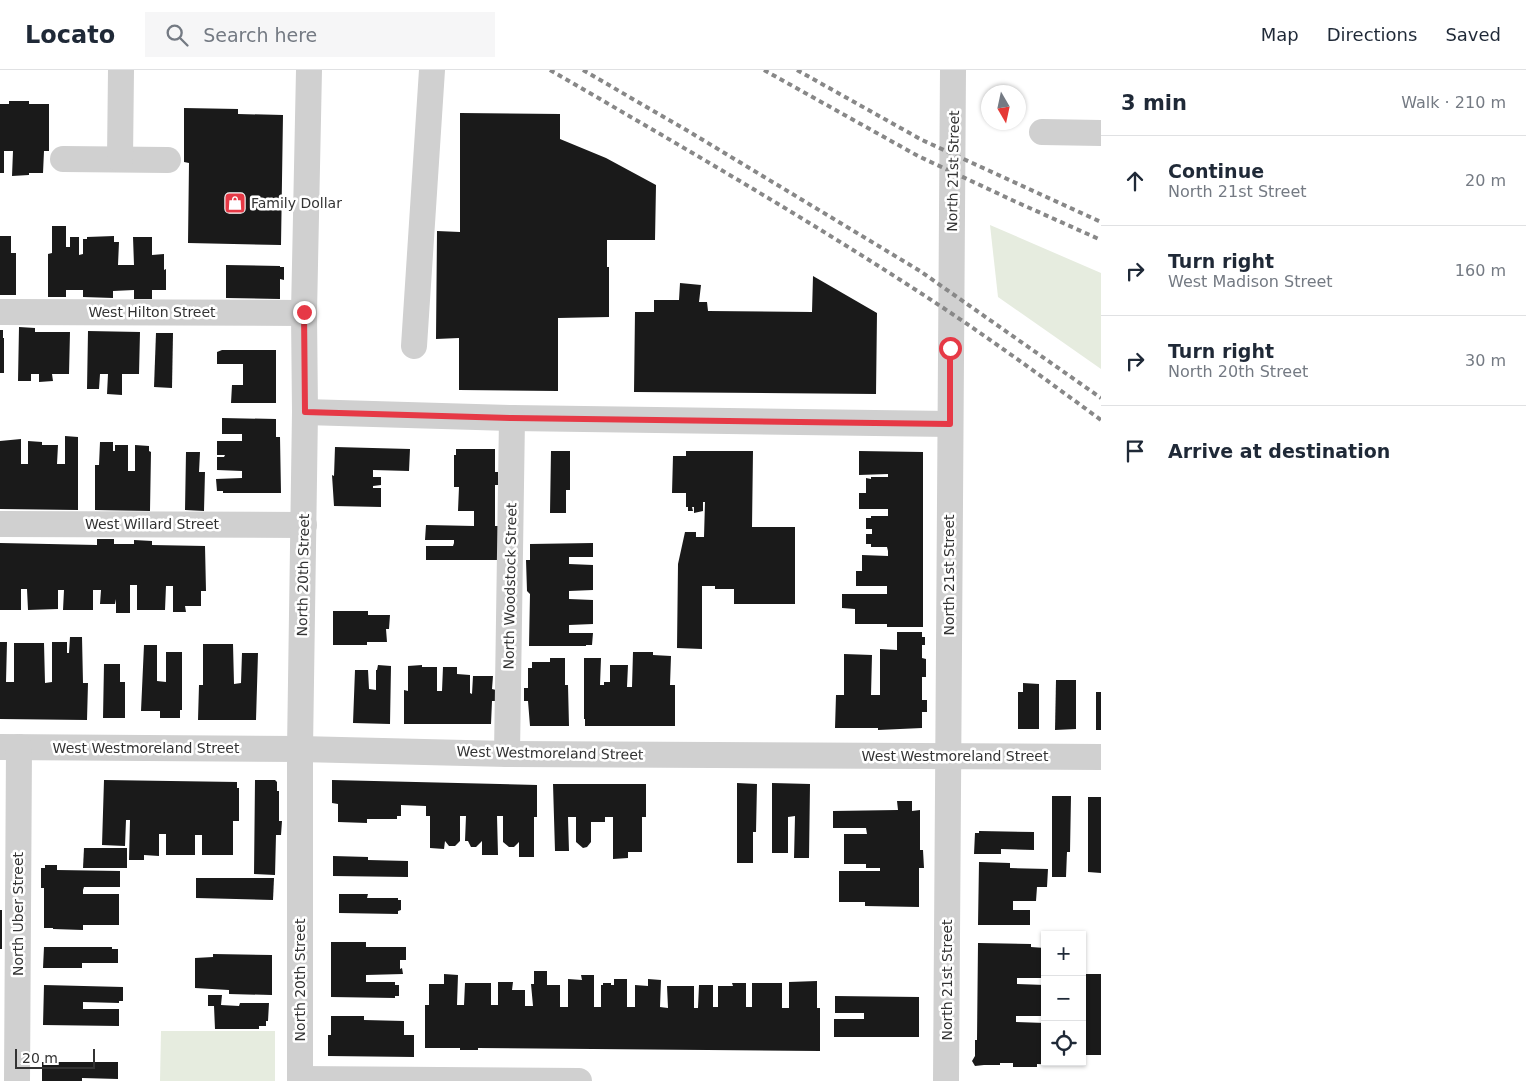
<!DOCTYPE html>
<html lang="en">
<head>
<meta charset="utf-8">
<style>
  body { margin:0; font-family:"DejaVu Sans",sans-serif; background:#f6f6f7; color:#1f2937 }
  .controls { position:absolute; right:15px; bottom:15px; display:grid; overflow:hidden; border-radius:0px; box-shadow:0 1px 4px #0004 }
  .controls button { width:45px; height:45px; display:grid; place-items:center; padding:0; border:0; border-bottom:1px solid #e0e1e3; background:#fff; color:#1f2937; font:25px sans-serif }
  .compass { position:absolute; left:981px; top:15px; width:45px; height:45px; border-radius:50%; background:#fff; box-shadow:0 1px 4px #0004; rotate:171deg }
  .scale { position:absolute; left:15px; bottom:12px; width:80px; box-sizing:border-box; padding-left:5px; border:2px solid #333; border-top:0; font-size:14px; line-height:18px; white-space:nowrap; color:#333; -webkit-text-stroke:4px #fff; paint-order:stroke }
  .stop { position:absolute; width:15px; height:15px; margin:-11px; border:4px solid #e63946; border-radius:50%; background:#fff }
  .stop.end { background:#e63946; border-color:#fff; box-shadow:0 1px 5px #0008 }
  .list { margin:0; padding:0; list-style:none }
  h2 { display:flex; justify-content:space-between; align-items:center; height:65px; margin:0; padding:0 20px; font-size:21px }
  h2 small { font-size:16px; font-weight:400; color:#747a83 }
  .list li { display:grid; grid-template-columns:32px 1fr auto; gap:15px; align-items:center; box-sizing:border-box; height:90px; padding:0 20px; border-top:1px solid #e0e1e3 }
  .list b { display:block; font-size:19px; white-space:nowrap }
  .list p { margin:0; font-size:16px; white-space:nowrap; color:#747a83 }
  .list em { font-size:16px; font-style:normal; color:#747a83 }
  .icon { flex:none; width:28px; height:28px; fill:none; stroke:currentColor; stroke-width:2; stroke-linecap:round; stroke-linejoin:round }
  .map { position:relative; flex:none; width:1101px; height:1011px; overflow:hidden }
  header { display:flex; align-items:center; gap:30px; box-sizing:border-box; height:70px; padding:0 25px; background:#fff; border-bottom:1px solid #e0e1e3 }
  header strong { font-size:24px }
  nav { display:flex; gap:28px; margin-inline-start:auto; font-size:18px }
  .search { width:350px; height:45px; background:#f6f6f7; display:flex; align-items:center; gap:12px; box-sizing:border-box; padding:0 18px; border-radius:0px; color:#747a83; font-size:19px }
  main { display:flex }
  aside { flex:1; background:#fff }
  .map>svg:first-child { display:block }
</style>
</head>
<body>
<header>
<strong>Locato</strong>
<div class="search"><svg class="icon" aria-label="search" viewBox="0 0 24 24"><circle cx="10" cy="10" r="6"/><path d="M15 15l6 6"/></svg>Search here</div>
<nav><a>Map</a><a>Directions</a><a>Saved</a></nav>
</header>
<main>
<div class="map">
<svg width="1101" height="1011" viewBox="0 0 1101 1011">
  <rect width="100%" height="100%" fill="#fff"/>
  <g fill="#e6ecdf">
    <polygon points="990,155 1101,203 1101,299 998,227"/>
    <polygon points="161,961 275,961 275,1011 160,1011"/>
  </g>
  <g fill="#1a1a1a">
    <polygon points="9,31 29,31 29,34 49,34 49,81 44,81 43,103 29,103 29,105 12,106 13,81 4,81 4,103 0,103 0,34 9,34"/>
    <polygon points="184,38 238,39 238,44 283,45 281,175 188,173 189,93 184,92"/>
    <polygon points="460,43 560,44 560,69 606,88 656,115 655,170 607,170 607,197 609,197 609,247 558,248 558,321 459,320 459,268 436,269 437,161 460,162"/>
    <polygon points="52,156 66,156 66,177 70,177 70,167 79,167 79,185 83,184 83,169 87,169 87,167 114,166 114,172 119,172 118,195 134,195 133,167 152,167 152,185 164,184 164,200 166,199 166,220 152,220 152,229 134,229 134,220 113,221 113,228 83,227 83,220 66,220 66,227 48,227 48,184 52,183"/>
    <polygon points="0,166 11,166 11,183 16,183 16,225 0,225"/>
    <polygon points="226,195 280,196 280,197 284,197 284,210 280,209 280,229 226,228"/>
    <polygon points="813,206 877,243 876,324 634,322 635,242 654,242 654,230 679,230 680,213 701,215 699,232 707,232 708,241 812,242"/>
    <polygon points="19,257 35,258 35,262 70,262 69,304 52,304 53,311 39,312 39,304 31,304 31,311 18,311"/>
    <polygon points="0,260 3,260 3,268 4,268 4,303 0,303"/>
    <polygon points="88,261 140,262 139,304 122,304 122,325 107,324 108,304 100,304 99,319 87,319"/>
    <polygon points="156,263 173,263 172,318 154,317"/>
    <polygon points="222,280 276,280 276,333 231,333 232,315 243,315 243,294 217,294 217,282"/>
    <polygon points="222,348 276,349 276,367 280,367 281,423 223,423 223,421 217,421 216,409 242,408 242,401 217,400 217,387 224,387 225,385 217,385 217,371 242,371 242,364 222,364"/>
    <polygon points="65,366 78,367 78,440 0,439 0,371 21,369 21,394 28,394 28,371 42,372 42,375 58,375 57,394 65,394"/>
    <polygon points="100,372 113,372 113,381 115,381 115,375 128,375 128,401 135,401 135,375 149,376 149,381 151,382 150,441 95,440 95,395 99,395"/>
    <polygon points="335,377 410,379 409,401 373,400 373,407 381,407 381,415 373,416 373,418 381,418 381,437 334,436 332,405 334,406"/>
    <polygon points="456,379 495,379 495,402 498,402 498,415 495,415 495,456 498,456 498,490 426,490 426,476 453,476 454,473 454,470 425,470 426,455 474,456 474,441 458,441 459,417 454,417 454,385 456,385"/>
    <polygon points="551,381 570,381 570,420 566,420 566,443 550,443"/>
    <polygon points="686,381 753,381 752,457 795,457 795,534 734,534 734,519 715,519 715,516 702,516 702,579 677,578 678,494 685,462 696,462 696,467 704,467 705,432 703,432 703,441 694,443 694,437 692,437 693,441 688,441 688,437 686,437 686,423 672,423 673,386 686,386"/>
    <polygon points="859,381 923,382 923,557 887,557 887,554 855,554 855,539 842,538 842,524 887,524 887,516 856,516 856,501 862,501 862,485 888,486 888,481 887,477 871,477 871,474 866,474 866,464 872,464 872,459 866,459 866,448 871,448 871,446 888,446 888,439 859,439 859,423 866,423 866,408 871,409 871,407 888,407 888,404 859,405"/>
    <polygon points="186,382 200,382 199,402 205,402 204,441 185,440"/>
    <polygon points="97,469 114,469 114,474 134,474 134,470 152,471 152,475 205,476 206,521 201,521 201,536 185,536 186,542 173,542 173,516 166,516 165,540 137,540 137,515 130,515 130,543 116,543 116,529 115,534 100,534 101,520 93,520 93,540 63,540 64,520 58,520 58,539 28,540 27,519 21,519 21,540 0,540 0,473 97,475"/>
    <polygon points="593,473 593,487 569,487 569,494 593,495 593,520 569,521 569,529 593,530 593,554 569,555 569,563 593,563 592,575 586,575 586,576 529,576 530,524 527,521 526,490 530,490 530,474"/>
    <polygon points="333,541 368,541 368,545 390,545 389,559 386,559 387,572 367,572 367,575 333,575"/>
    <polygon points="897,562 922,562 922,567 925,567 925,575 922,575 922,588 926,589 926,607 922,607 922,630 927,630 927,642 922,642 922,658 878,660 878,658 835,658 836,625 844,625 844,584 872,585 871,625 880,625 880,579 897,580"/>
    <polygon points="70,567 82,567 83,613 88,613 87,650 0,649 0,572 7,572 6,612 14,612 14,573 44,573 45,613 52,612 52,572 67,572 67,583 69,583"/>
    <polygon points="203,574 233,574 234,614 241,613 242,583 258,583 256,650 198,650 199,615 203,615"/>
    <polygon points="144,575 157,575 157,611 166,612 166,582 182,582 182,640 180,640 180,648 160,648 160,641 141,641"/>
    <polygon points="633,582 653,582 653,585 671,586 670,615 675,615 675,656 585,656 585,649 584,649 584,588 601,588 600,615 604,615 604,612 610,612 610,595 628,595 627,617 632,617"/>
    <polygon points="550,588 565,588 565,615 568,615 569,656 530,656 528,631 524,631 524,618 528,618 528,598 532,598 532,592 550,592"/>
    <polygon points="104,594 120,594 120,612 125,612 125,648 103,648"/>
    <polygon points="378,595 391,596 390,654 353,653 355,600 368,600 369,619 376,620 376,600 377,600"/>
    <polygon points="422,595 422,597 437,597 437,621 442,621 443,597 457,597 457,604 470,605 470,623 472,624 473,606 493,606 492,619 496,620 496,631 492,631 491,654 404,654 404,620 408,621 408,596"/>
    <polygon points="1056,610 1076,610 1076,659 1055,660"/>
    <polygon points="1023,613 1039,614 1039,659 1018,659 1018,622 1023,622"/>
    <rect x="1096" y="622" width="5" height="38"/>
    <polygon points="104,710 237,712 237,718 239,718 239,751 233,751 233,785 202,785 202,765 195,765 195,785 166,785 166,764 159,764 159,786 144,785 144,790 129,790 130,750 126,750 125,776 102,775"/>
    <polygon points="255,710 275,710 277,712 277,721 279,721 279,751 282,751 281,765 276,765 275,805 254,804"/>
    <polygon points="332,710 537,715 537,747 534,747 534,787 519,787 519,772 514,777 509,777 503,772 503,746 497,746 498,785 482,785 482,771 476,777 471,777 468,771 465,771 466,746 460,746 460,771 455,776 449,776 445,771 444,779 430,778 430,746 426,746 426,736 401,735 401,746 397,746 397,749 367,749 367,753 338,752 338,734 332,733"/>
    <polygon points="737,713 757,714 756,762 753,762 753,793 737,793"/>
    <polygon points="772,713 810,714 809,788 794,788 795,746 788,747 788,783 772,783"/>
    <polygon points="553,714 646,714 646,747 642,747 642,782 628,782 628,788 613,789 613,747 605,747 605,752 591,752 591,772 587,777 583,778 576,772 576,747 568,747 569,781 555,781"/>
    <polygon points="1052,726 1071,726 1070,782 1067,782 1066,807 1052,807"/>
    <polygon points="1088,727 1101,727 1101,803 1088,802"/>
    <polygon points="897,731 912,731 912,741 920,740 920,780 923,780 924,798 919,798 919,837 865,836 865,832 839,832 839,801 880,801 880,798 866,798 866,794 844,794 844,764 867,764 866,758 833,758 833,741 898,740"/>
    <polygon points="979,761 1034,762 1034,780 1001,779 1001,784 974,784 975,763 979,763"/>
    <polygon points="84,778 127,778 127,798 83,798"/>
    <polygon points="333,786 368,787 368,790 408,791 408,807 333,806"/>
    <polygon points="979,792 1010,793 1010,798 1048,799 1047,817 1037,817 1036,831 1013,831 1013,840 1030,840 1030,855 978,855"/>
    <polygon points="45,795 57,795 57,800 120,801 120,817 84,817 83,820 83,824 119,824 119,855 83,855 83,860 53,859 53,858 44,858 44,818 41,818 41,798 45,798"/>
    <polygon points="196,808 274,808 273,830 196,828"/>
    <polygon points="339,824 368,824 367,828 398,828 398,830 401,830 401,840 398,841 398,844 339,843"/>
    <rect x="0" y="840" width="2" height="39"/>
    <polygon points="331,872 366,872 366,877 406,877 406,890 400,890 400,899 402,898 403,904 366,905 366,912 395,912 395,915 399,915 399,926 395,926 395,928 331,927"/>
    <polygon points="978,873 1031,874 1031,877 1045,878 1045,908 1017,908 1017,914 1045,915 1045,946 1016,946 1016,952 1045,953 1045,992 1066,992 1066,995 1037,994 1037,997 1013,997 1013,993 1000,993 1000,995 984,995 975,996 972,991 975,986 975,970 977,970"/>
    <polygon points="44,877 112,877 112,879 118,879 118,893 82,893 82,898 43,898"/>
    <polygon points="213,884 272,885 272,925 229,924 229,920 195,918 195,888 213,887"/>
    <polygon points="534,901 547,901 547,915 560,915 560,937 568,937 568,909 582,910 581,905 594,905 594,937 601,937 601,915 603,915 603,913 611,913 611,915 614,915 614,909 627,909 627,937 635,937 635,915 648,916 648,909 661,910 660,937 668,938 667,916 694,916 694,938 698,938 699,915 713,915 713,937 718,937 718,916 733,916 732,913 746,913 746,937 752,937 752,913 782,913 782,938 789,938 789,912 817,911 817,938 820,938 820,981 478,978 478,980 460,980 460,978 425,978 425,935 429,935 429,914 444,914 444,904 458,905 457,935 464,935 465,913 491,913 491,935 498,935 498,912 513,912 512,920 525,920 525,936 533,936 531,914 534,914"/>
    <polygon points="1084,904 1101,904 1101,985 1083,985"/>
    <polygon points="44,915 123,917 123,931 119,931 119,933 83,932 83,939 119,939 119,956 43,955"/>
    <polygon points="208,925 222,925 221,935 239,936 240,933 269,933 268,951 266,951 266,956 259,956 259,959 215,959 214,936 208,936"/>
    <polygon points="835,926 919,927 919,967 834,967 834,949 864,949 864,943 835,943"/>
    <polygon points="331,946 364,946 364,950 404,951 404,965 414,965 414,987 328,986 328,965 331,965"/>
    <polygon points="42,992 118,992 118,1009 82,1008 82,1011 42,1011"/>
  </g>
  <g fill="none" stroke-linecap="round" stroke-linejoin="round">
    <g stroke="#d0d0d0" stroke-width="26">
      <polyline points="1042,62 1101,63"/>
      <polyline points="63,89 168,90"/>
      <polyline points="120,89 121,0"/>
      <polyline points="0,242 304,243"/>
      <polyline points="414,276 432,0"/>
      <polyline points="305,342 512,348 950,354"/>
      <polyline points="0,454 304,455"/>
      <polyline points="0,677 300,679 507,684 1101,687"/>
      <polyline points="507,684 512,348"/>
      <polyline points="300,1009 579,1011"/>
      <polyline points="17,1011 19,677"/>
      <polyline points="300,1011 300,679 305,342 304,243 309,0"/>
      <polyline points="946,1011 953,0"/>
    </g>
    <g stroke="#888" stroke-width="4" stroke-dasharray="5 4" stroke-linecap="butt">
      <path d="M550,0C674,72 799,144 919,222C981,262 1041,306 1101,350"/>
      <polyline points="583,0 693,64 920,201 1101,328"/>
      <polyline points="764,0 918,86 1014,131 1101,170"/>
      <polyline points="797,0 922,70 1101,152"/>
    </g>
  </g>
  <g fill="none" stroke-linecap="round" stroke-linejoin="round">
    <polyline stroke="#e63946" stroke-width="6" points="304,242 305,342 512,348 950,354 950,278"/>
  </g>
  <defs>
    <g id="shop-square" transform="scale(1.125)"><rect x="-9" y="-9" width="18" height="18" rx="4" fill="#e63946" stroke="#fff"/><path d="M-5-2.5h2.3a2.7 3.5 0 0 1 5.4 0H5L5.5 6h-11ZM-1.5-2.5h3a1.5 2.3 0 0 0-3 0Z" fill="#fff"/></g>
  </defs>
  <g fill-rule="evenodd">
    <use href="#shop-square" x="235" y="133"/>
  </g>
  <g text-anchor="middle" stroke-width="5" stroke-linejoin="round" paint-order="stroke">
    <g font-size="14" fill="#333" stroke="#fff">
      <text transform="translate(953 101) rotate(-89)" y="5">North 21st Street</text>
      <text x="152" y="247">West Hilton Street</text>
      <text x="152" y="459">West Willard Street</text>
      <text transform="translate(303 505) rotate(-89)" y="5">North 20th Street</text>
      <text transform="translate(949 505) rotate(-90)" y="5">North 21st Street</text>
      <text transform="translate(510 516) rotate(-89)" y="5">North Woodstock Street</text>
      <text x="146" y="683">West Westmoreland Street</text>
      <text transform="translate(550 683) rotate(1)" y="5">West Westmoreland Street</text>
      <text x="955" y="691">West Westmoreland Street</text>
      <text transform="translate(18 844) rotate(-90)" y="5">North Uber Street</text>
      <text transform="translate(300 910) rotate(-90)" y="5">North 20th Street</text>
      <text transform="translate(947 910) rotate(-90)" y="5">North 21st Street</text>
    </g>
    <g font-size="14" fill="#333" stroke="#fff" text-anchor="start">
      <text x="251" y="138">Family Dollar</text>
    </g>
  </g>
</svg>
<div class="controls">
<button>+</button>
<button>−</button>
<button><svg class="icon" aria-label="locate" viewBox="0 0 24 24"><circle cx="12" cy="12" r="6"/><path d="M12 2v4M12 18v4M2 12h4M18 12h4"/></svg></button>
</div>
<svg class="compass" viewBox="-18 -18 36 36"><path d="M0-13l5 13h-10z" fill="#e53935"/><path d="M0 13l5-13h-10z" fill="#747a83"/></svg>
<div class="scale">20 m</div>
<div class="stop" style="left:950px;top:278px"></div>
<div class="stop end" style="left:304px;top:242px"></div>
</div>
<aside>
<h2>3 min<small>Walk · 210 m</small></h2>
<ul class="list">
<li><svg class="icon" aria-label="ahead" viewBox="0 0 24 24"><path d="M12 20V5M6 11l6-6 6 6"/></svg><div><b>Continue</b><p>North 21st Street</p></div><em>20 m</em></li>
<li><svg class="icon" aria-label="right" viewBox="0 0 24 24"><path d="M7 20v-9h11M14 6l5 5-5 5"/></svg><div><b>Turn right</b><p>West Madison Street</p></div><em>160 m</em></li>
<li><svg class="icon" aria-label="right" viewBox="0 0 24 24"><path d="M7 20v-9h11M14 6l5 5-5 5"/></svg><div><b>Turn right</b><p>North 20th Street</p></div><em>30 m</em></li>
<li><svg class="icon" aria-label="arrive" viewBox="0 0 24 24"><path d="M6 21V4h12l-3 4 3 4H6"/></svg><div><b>Arrive at destination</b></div></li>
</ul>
</aside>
</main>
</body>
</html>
